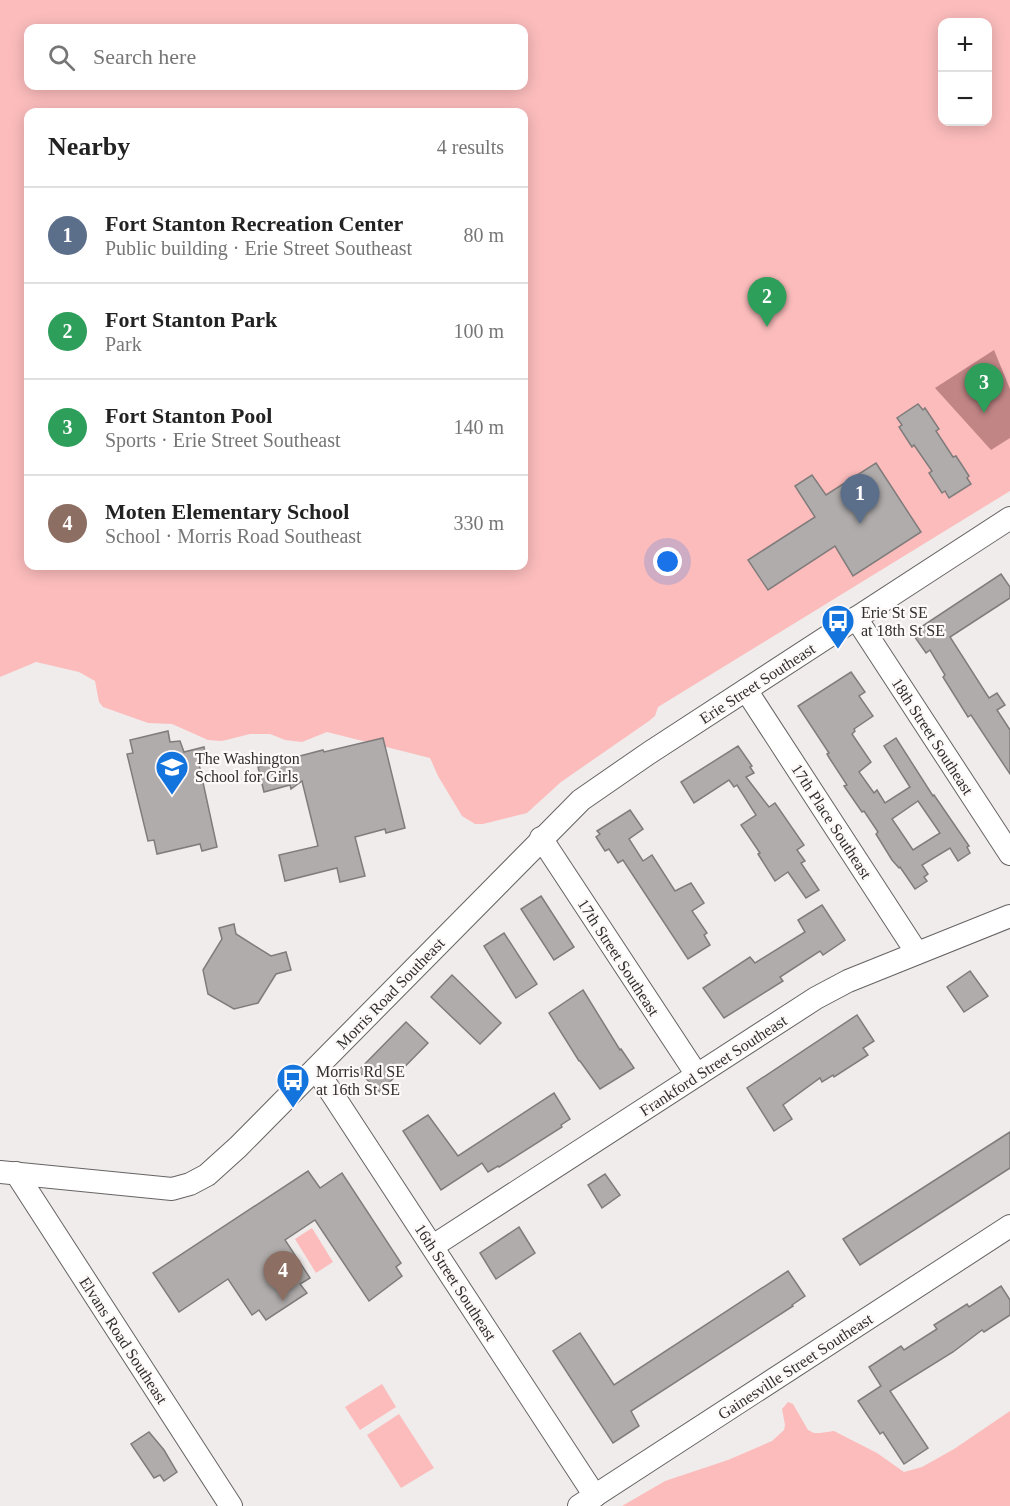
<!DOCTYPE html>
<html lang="en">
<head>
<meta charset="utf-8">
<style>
  body { margin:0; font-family:"Times New Roman",serif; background:#f6f6f6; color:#222 }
  .controls { position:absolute; right:18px; top:18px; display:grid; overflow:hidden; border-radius:12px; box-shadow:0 3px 15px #0003 }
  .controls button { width:54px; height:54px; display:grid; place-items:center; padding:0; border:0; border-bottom:2px solid #e0e0e0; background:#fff; color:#222; font:30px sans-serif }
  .you { position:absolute; left:668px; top:562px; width:21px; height:21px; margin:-15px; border:4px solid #fff; border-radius:50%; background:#1a73e8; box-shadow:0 0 0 9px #1a73e833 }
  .badge { display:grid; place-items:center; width:39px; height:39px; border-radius:50%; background:#1374dd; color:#fff; font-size:20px; font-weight:700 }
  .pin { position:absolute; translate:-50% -50px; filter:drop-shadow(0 2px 3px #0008) }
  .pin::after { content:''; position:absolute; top:32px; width:21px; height:18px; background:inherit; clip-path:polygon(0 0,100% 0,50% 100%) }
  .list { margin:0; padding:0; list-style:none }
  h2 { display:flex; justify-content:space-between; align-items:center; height:78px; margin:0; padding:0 24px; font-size:26px }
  h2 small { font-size:20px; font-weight:400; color:#767676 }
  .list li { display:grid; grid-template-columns:39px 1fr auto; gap:18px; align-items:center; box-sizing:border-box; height:96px; padding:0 24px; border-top:2px solid #e0e0e0 }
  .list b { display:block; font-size:22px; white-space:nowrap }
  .list p { margin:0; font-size:20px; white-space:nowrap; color:#767676 }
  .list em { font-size:20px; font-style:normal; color:#767676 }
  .icon { flex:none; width:33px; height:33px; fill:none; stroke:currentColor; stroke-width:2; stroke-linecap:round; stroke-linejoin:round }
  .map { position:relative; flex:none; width:1010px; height:1506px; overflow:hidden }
  .search { position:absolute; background:#fff; box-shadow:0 3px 15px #0003; left:24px; top:24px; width:504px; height:66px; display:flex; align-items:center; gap:15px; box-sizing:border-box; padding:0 21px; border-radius:12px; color:#767676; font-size:22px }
  .panel { position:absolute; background:#fff; box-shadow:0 3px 15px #0003; left:24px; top:108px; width:504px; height:462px; border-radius:12px }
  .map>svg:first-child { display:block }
</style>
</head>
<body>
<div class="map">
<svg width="1010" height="1506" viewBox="0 0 1010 1506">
  <rect width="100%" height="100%" fill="#f0ecec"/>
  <g fill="#fcbcbc" fill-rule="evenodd">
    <path d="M0,0H1010V491L658,707L655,716L649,721L561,782L527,813L483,824H475L462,816L438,776L430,758L327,732L302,742L285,740L270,734H250L222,741L208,740L172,724L148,723L103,707L99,702L95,681L79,672L36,662L0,677ZM942,22H988V122H942ZM28,28H524V86H28ZM28,112H524V566H28Z"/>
    <polygon points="312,1228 333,1262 316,1273 295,1239"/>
    <polygon points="382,1384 396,1407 360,1430 345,1407"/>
    <polygon points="788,1402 793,1404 808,1430 814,1433 820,1433 834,1431 877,1453 904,1472 922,1467 954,1449 1010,1411 1010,1506 622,1506 665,1481 728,1460 772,1441 784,1430 785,1425 782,1409"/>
    <polygon points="399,1414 434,1468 401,1488 367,1435"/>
  </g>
  <polygon fill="#c28586" points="994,350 1010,389 1010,438 991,450 935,388"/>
  <g fill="#b0acac" stroke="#807c7c" stroke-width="1.5" fill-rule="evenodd">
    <polygon points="918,404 923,410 925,408 939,429 936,431 953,457 956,456 969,476 967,478 971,484 949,498 945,491 942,493 929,473 932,471 914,445 912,447 899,427 902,425 897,418"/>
    <polygon points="876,463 921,532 853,576 835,546 768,590 748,560 815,517 795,486 812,475 826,495"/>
    <polygon points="1001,574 1010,587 1010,598 950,637 989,698 997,693 1005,705 997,710 1010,730 1010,774 971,715 968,717 943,677 945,675 930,650 926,653 912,633"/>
    <path d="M851,672L865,692L859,696L873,716L854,729L855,731L852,734L871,762L859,772L874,793L877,790L885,803L910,787L884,746L896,738L933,796L934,795L969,846L967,847L970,853L958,861L950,848L922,865L928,874L924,877L927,881L915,889L900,867L899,868L892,860L876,834L878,832L864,811L862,812L844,786L847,785L830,759L827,754L829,753L798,706ZM918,801L940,833L913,850L892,819Z"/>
    <polygon points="168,731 170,742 180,741 184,752 204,747 207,762 199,764 217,847 202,851 200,844 157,854 154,840 148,841 127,754 133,753 130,740"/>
    <polygon points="383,738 405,828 386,833 385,829 355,837 365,876 340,882 337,868 285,881 279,855 318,846 302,781 291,789 290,785 264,792 258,767 323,750 324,752"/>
    <polygon points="738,746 752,766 750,767 754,773 746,777 769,807 775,803 804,845 797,850 805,861 801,863 819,890 806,898 788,872 775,881 758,854 760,853 741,825 756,815 737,785 734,787 729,780 694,803 681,782"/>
    <polygon points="630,810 643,829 629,839 643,861 652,855 675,891 691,883 704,903 692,911 707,933 704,935 710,945 688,959 623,860 618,863 609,849 605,851 596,837 600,834 597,831"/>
    <polygon points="541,896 574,947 554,960 521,909"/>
    <polygon points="822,905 845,940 823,955 820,951 780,977 783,981 724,1018 703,988 750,957 755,963 805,932 798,920"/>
    <polygon points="234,924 236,934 271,956 286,952 291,970 276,974 258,1003 234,1009 208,994 203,970 222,939 219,928"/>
    <polygon points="504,933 537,984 516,998 484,946"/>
    <polygon points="970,971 988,996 964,1012 947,987"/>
    <polygon points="452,975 501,1023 480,1044 431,997"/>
    <polygon points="583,990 620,1050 621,1049 634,1068 600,1089 580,1061 579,1061 549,1013"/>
    <polygon points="857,1015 874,1041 863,1048 868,1055 834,1077 833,1075 822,1082 820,1078 783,1105 792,1119 774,1131 747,1088"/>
    <polygon points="406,1022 428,1043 380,1092 358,1071"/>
    <polygon points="554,1093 570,1119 561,1125 562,1127 499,1167 498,1166 488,1172 482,1163 441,1190 403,1131 428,1115 458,1156"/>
    <polygon points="1010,1132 1010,1168 860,1265 843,1239"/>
    <polygon points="308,1171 320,1188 342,1173 401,1263 396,1267 402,1276 369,1301 315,1220 285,1240 310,1278 300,1284 307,1293 266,1320 259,1310 252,1315 228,1279 179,1312 153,1273"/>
    <polygon points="605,1174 620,1195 602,1208 588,1185"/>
    <polygon points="519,1227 535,1253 496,1279 480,1253"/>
    <polygon points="788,1271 805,1296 792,1305 793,1306 631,1411 639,1426 613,1443 553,1351 580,1333 614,1385"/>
    <polygon points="1001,1286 1010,1300 1010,1315 984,1332 982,1330 953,1352 890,1391 928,1448 904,1464 883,1432 880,1434 858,1401 881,1386 869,1367 901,1346 904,1350 937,1329 934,1325 967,1304 969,1307"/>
    <polygon points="149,1432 164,1450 177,1472 164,1481 160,1475 154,1478 131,1444"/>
  </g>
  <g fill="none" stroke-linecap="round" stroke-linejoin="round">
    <g stroke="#676363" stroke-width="24">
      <g id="minor">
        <polyline points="856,618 1010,854"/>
        <polyline points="746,690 917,953"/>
        <polyline points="541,838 697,1075"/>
        <polyline points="316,1069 595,1496"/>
        <polyline points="0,1172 172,1189 190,1184 207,1175 238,1147 581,800 649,753 1010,518"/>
        <polyline points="16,1173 231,1506"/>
        <polyline points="433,1246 816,998 848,981 1010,916"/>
        <polyline points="579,1506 1010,1226"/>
      </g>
    </g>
    <use href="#minor" stroke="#fff" stroke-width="22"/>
  </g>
  <defs>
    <g id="bus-pin" transform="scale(1.725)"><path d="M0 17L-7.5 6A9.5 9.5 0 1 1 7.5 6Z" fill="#1374dd" stroke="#fef9f9"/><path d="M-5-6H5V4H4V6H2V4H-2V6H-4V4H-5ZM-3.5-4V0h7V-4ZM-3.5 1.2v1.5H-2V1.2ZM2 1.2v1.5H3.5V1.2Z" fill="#fff"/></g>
    <g id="school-pin" transform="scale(1.725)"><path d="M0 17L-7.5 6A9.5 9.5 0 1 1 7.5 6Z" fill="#1374dd" stroke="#fef9f9"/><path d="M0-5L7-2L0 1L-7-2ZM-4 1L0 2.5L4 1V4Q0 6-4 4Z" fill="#fff"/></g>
  </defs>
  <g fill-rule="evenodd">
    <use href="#bus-pin" x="838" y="621"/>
    <use href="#school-pin" x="172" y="767"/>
    <use href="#bus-pin" x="293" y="1080"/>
  </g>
  <g text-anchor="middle" stroke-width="4.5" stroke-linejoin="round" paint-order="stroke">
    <g font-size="16" fill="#302e2e" stroke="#fef9f9" text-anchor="start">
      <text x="861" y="618">Erie St SE<tspan x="861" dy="18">at 18th St SE</tspan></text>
      <text x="195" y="764">The Washington<tspan x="195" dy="18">School for Girls</tspan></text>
      <text x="316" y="1077">Morris Rd SE<tspan x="316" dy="18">at 16th St SE</tspan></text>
    </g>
    <g font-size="16" fill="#302e2e" stroke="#fef9f9">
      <text transform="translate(757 683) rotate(-33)" y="6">Erie Street Southeast</text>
      <text transform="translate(933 736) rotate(57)" y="6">18th Street Southeast</text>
      <text transform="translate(832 821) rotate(57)" y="6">17th Place Southeast</text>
      <text transform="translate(619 957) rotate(57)" y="6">17th Street Southeast</text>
      <text transform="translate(390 993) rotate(-46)" y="6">Morris Road Southeast</text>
      <text transform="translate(713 1065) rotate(-33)" y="6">Frankford Street Southeast</text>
      <text transform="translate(456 1282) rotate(57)" y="6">16th Street Southeast</text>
      <text transform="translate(124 1340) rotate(57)" y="6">Elvans Road Southeast</text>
      <text transform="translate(795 1366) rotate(-33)" y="6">Gainesville Street Southeast</text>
    </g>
  </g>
</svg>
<div class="controls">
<button>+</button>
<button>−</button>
</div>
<div class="you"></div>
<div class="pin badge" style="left:860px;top:524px;background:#5c6f8a">1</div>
<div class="pin badge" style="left:767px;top:327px;background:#2e9e5b">2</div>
<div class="pin badge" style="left:984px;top:413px;background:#2e9e5b">3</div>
<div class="pin badge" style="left:283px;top:1301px;background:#8d6e63">4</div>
<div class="search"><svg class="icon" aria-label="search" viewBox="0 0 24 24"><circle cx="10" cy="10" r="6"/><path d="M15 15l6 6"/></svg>Search here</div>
<section class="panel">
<h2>Nearby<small>4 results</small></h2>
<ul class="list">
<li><span class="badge" style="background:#5c6f8a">1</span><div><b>Fort Stanton Recreation Center</b><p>Public building · Erie Street Southeast</p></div><em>80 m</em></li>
<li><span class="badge" style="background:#2e9e5b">2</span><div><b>Fort Stanton Park</b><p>Park</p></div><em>100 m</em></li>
<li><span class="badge" style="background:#2e9e5b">3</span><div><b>Fort Stanton Pool</b><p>Sports · Erie Street Southeast</p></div><em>140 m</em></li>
<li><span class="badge" style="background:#8d6e63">4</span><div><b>Moten Elementary School</b><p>School · Morris Road Southeast</p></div><em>330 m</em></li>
</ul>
</section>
</div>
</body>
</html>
